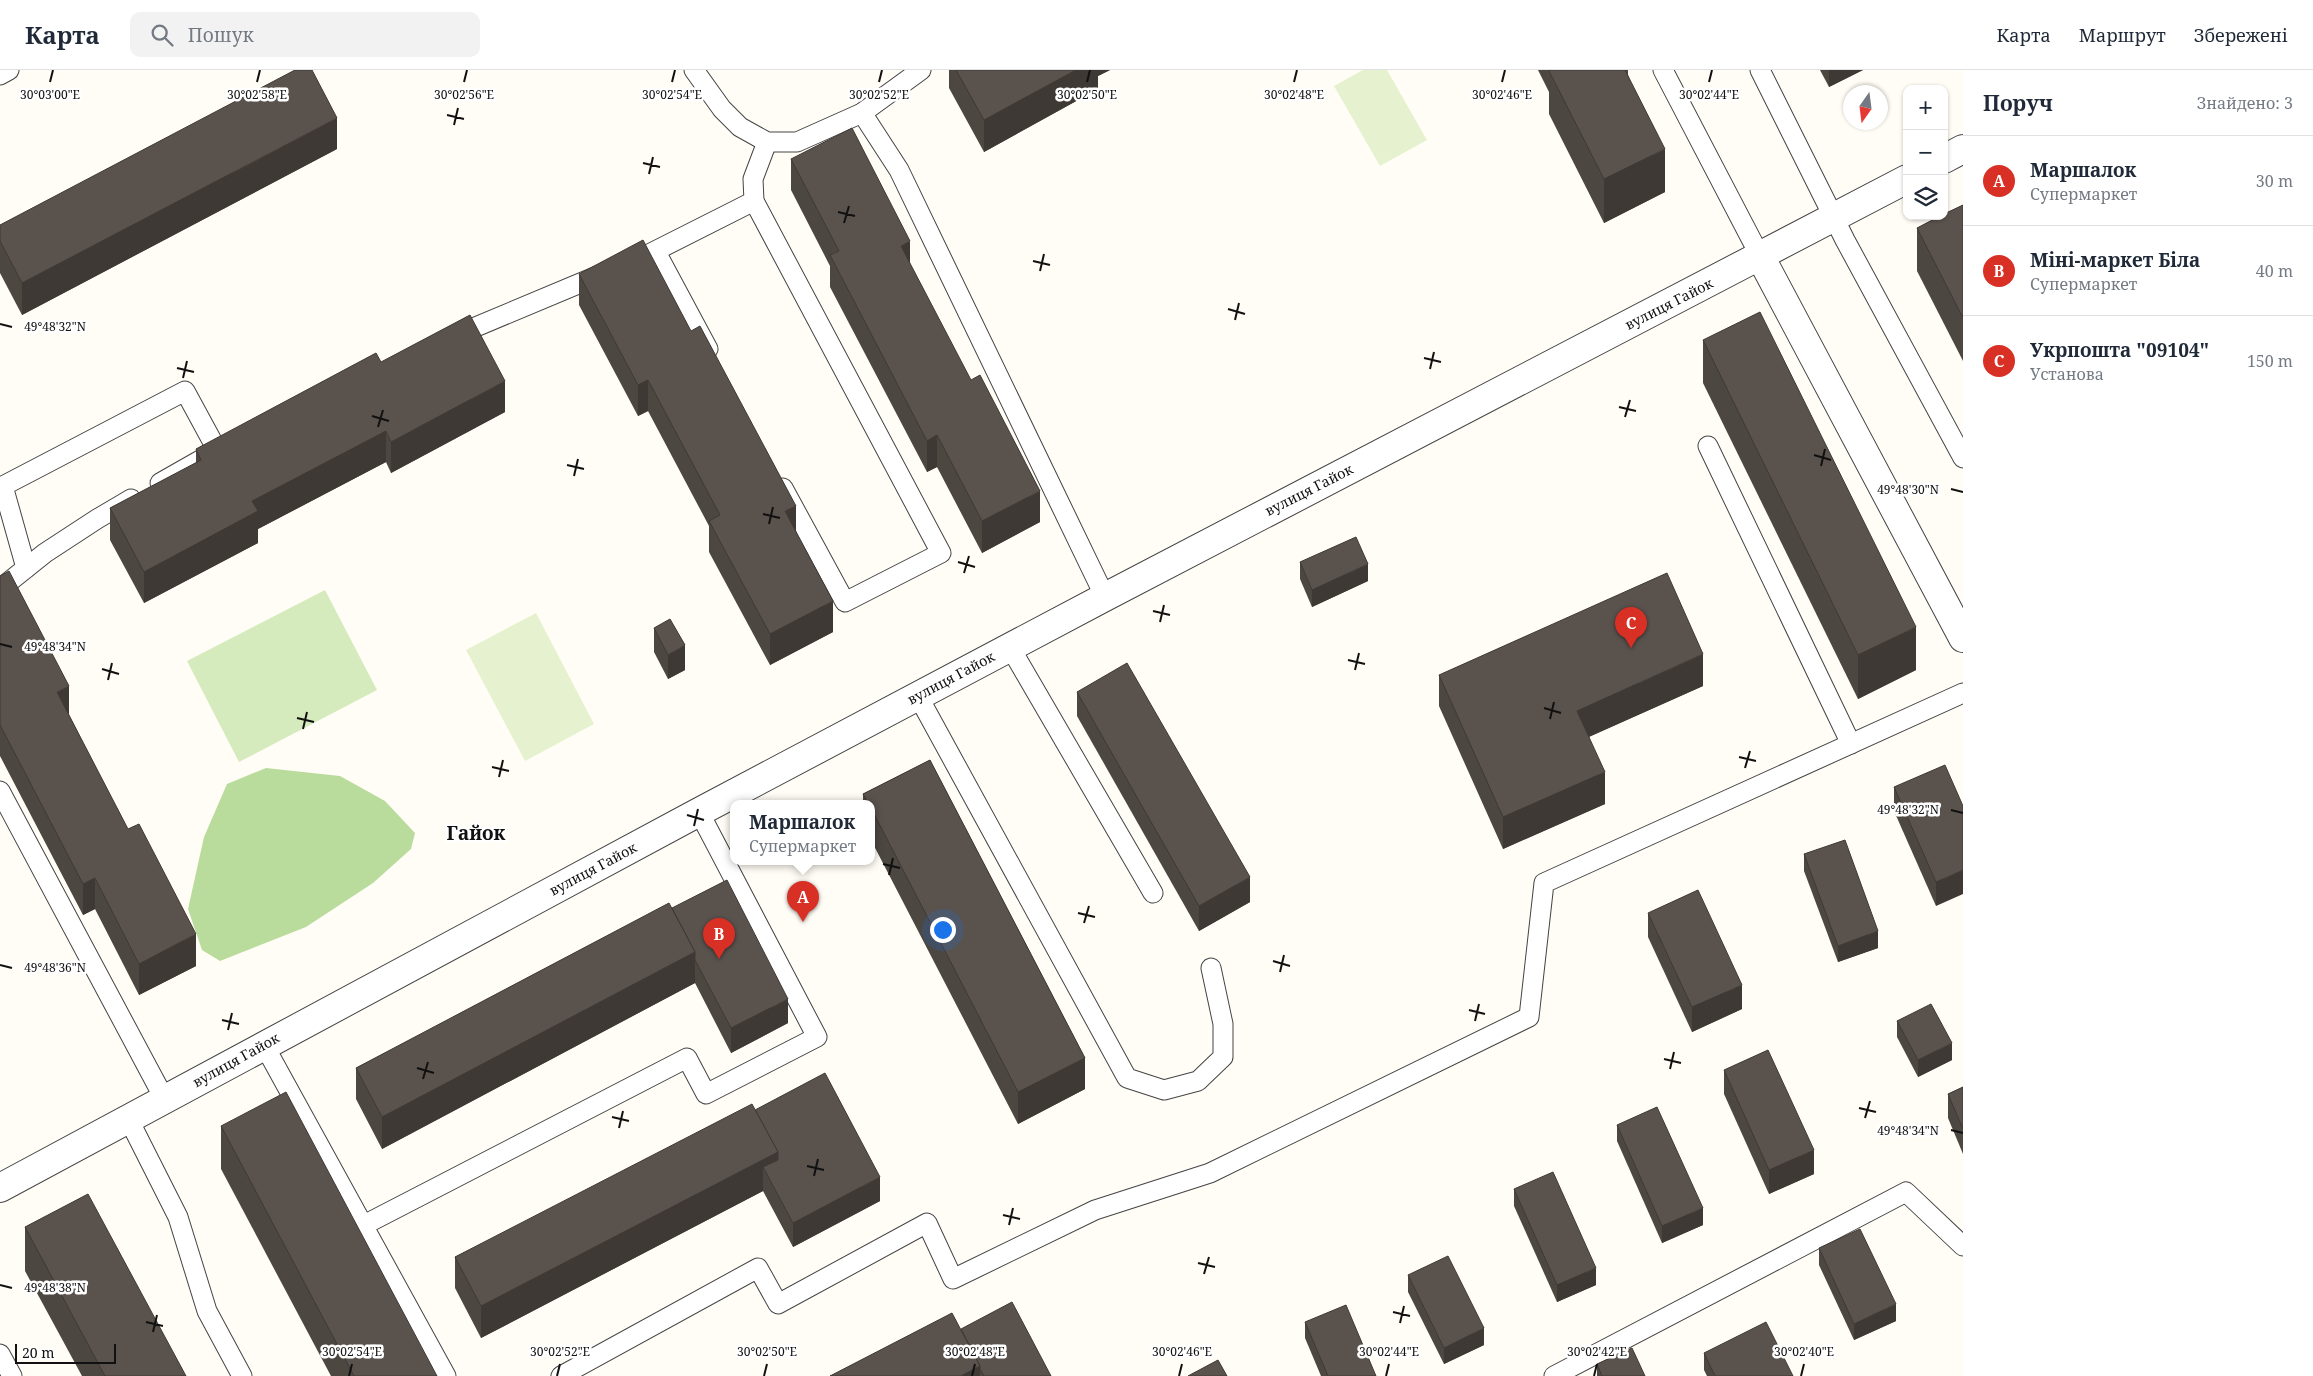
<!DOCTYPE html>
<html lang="uk">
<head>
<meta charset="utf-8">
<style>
  body { margin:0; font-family:"Noto Serif",serif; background:#f2f2f3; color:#1f2937 }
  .controls { position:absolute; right:15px; top:15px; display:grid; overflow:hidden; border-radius:10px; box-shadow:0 1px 4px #0004 }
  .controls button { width:45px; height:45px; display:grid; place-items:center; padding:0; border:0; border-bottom:1px solid #e0e1e3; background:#fff; color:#1f2937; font:25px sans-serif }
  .compass { position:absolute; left:1843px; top:15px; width:45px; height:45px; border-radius:50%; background:#fff; box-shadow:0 1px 4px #0004; rotate:194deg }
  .scale { position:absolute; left:15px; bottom:12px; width:101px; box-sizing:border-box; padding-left:5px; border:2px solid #111; border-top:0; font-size:14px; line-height:18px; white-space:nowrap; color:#111; -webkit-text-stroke:4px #fff; paint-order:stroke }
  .you { position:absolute; left:942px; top:859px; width:18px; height:18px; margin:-12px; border:4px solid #fff; border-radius:50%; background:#1a73e8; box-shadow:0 0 0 8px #1a73e833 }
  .badge { display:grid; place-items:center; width:32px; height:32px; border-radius:50%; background:#d93025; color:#fff; font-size:16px; font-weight:700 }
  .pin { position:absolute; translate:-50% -41px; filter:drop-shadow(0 1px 2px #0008) }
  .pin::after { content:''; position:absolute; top:26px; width:18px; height:15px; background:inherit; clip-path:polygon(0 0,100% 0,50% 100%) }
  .popup { position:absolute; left:730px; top:730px; width:145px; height:65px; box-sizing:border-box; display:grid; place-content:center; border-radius:10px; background:#fff; filter:drop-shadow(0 1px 4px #0005); font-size:16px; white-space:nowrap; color:#747a83 }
  .popup b { font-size:19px; color:#1f2937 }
  .popup::after { content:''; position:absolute; left:50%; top:100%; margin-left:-10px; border:10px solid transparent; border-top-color:#fff }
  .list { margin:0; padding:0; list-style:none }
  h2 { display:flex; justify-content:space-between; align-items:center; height:65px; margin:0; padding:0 20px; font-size:21px }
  h2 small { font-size:16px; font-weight:400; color:#747a83 }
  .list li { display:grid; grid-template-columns:32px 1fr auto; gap:15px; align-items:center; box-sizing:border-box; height:90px; padding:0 20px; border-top:1px solid #e0e1e3 }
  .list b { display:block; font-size:19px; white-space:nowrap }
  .list p { margin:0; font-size:16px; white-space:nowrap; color:#747a83 }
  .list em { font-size:16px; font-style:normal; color:#747a83 }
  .icon { flex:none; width:28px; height:28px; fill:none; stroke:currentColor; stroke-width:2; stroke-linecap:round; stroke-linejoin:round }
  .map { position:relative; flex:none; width:1963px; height:1306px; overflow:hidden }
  header { display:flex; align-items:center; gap:30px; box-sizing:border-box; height:70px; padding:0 25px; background:#fff; border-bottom:1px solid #e0e1e3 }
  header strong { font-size:24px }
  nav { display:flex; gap:28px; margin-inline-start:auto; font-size:18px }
  .search { width:350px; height:45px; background:#f2f2f3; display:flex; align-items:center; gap:12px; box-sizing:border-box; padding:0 18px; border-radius:10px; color:#747a83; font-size:19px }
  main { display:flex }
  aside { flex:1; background:#fff }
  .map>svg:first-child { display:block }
</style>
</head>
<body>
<header>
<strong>Карта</strong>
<div class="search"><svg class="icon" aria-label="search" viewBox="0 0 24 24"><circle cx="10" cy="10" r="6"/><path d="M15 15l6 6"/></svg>Пошук</div>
<nav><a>Карта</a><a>Маршрут</a><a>Збережені</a></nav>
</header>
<main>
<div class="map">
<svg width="1963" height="1306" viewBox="0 0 1963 1306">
  <rect width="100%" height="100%" fill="#fffdf5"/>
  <polygon fill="#d5ebbd" points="325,520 377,620 239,692 187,591"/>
  <polygon fill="#b9dc9c" points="266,698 340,706 385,731 415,763 411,779 373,813 306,857 220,891 202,880 188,839 204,767 227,714"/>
  <g fill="#e6f2cf">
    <polygon points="1363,0 1387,0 1427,70 1380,96 1334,16"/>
    <polygon points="536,543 594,654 525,691 466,580"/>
  </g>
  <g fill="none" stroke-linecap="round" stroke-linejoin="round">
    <g stroke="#444" stroke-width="21">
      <g id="lane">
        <polyline points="694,0 722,39 740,57 767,72 797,72 862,43 899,100 1105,527"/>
        <polyline points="1663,0 1760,186"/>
        <polyline points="1760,0 1845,170 1963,388"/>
        <polyline points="0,5 9,0"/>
        <polyline points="862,43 921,0"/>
        <polyline points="767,72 753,109 754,131 941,483 845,532 783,418"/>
        <polyline points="656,182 708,279"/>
        <polyline points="645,186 754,131"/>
        <polyline points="454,266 602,204"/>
        <polyline points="1708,376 1851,674"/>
        <polyline points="160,413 218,380"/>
        <polyline points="26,498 3,416 185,321 217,380"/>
        <polyline points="0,519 45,483 97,449 131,429"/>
        <polyline points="1010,577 1153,823"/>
        <polyline points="918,626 1127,1008 1164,1020 1198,1011 1223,987 1223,954 1211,898"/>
        <polyline points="0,721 165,1030"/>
        <polyline points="264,975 446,1306"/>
        <polyline points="129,1050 178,1147 207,1241 242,1306"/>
        <polyline points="362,1156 687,988 706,1024 817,967 699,742"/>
        <polyline points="0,1284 12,1306"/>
        <polyline points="561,1306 758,1198 778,1234 927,1153 953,1209 1095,1140 1210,1103 1529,947 1544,813 1963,623"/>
        <polyline points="1554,1306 1906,1122 1963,1176"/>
      </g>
    </g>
    <g stroke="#444" stroke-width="30">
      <g id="street">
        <polyline points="1944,89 1963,79"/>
        <polyline points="1760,186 1963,568"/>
        <polyline points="0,1118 699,742 1105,527 1907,109"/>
      </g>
    </g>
    <use href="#lane" stroke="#fff" stroke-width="19"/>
    <use href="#street" stroke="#fff" stroke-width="28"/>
  </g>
  <g fill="#4d4742">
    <polygon points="949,0 1110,0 1098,6 1098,19 984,82 949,18"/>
    <polygon points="1538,0 1628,0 1628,5 1665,122 1604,153 1549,44 1549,22"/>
    <polygon points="1820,0 1863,0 1829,17"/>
    <polygon points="337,79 22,245 0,203 0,155"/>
    <polygon points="791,89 910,194 1040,452 982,483 937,397 927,402 830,217 830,196 791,120"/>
    <polygon points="1963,135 1963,291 1917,201 1917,158"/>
    <polygon points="579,204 796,461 833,562 770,595 709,482 709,456 648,341 638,346 579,235"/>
    <polygon points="1703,270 1916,600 1858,629 1703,313"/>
    <polygon points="381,292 505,342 391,403 386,392 258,459 258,473 144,533 110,470 110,438 196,393 196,379"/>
    <polygon points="1300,492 1368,511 1312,537 1300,509"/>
    <polygon points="0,506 69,645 196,896 139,925 95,839 83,845 0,686"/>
    <polygon points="654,558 685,600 668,609 654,582"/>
    <polygon points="1439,605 1703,616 1589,667 1605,734 1503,779 1439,636"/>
    <polygon points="1077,622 1250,832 1199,861 1077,646"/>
    <polygon points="930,690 1085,988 1085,1019 1018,1054 872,772 872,733 863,733 863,724"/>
    <polygon points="1894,717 1963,736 1936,836 1894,741"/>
    <polygon points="1804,784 1878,878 1838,892 1804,801"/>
    <polygon points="672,838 788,953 731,983 695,913 382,1079 356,1029 356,998"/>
    <polygon points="1648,843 1742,939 1692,962 1648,867"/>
    <polygon points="1897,951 1952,990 1918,1007 1897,967"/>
    <polygon points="1724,1000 1814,1104 1769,1124 1724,1024"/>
    <polygon points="1963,1017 1963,1084 1948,1048 1948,1024"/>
    <polygon points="755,1040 880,1131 793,1177 763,1121 481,1268 455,1218 455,1187"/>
    <polygon points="1617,1055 1703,1155 1662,1173 1617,1071"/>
    <polygon points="221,1056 437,1306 331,1306 221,1099"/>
    <polygon points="1514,1119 1596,1215 1557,1232 1514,1136"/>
    <polygon points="25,1157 186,1306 82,1306 25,1201"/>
    <polygon points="1819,1178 1896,1251 1854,1270 1819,1195"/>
    <polygon points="1408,1205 1484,1275 1444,1294 1408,1222"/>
    <polygon points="1305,1252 1376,1306 1321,1306 1305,1268"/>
    <polygon points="961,1259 1051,1306 830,1306"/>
    <polygon points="1704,1283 1793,1306 1707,1306 1704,1300"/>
    <polygon points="1597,1294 1645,1306 1597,1306"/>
  </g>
  <g fill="#3f3936">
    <polygon points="1076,0 1110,0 1098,6 1098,19 984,82 984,50"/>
    <polygon points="1829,0 1863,0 1829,17"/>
    <polygon points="337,48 337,79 22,245 22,213"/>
    <polygon points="1665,79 1665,122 1604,153 1604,109"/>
    <polygon points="910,171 910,203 901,176"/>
    <polygon points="648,310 648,341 638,346 638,315"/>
    <polygon points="505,311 505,342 391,403 391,372"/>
    <polygon points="386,361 386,392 258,459 258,473 144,533 144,502 252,431"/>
    <polygon points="937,365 937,397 927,402 927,371"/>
    <polygon points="1040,421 1040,452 982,483 982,451"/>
    <polygon points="796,436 796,467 785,441"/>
    <polygon points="1368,494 1368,511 1312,537 1312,520"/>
    <polygon points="833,531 833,562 770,595 770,564"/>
    <polygon points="1916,557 1916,600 1858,629 1858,585"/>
    <polygon points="685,575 685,600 668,609 668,585"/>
    <polygon points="1703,584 1703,616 1577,672 1577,641"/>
    <polygon points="69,616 69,647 57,622"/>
    <polygon points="1605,702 1605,734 1503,779 1503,747"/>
    <polygon points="1963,800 1963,824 1936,836 1936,812"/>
    <polygon points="1250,807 1250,832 1199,861 1199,836"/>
    <polygon points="95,808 95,839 83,845 83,814"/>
    <polygon points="1878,861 1878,878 1838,892 1838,876"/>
    <polygon points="196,864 196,896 139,925 139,894"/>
    <polygon points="695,882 695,913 382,1079 382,1047"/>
    <polygon points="1742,915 1742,939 1692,962 1692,937"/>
    <polygon points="788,929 788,953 731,983 731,958"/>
    <polygon points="1952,973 1952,990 1918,1007 1918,990"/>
    <polygon points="1085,988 1085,1019 1018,1054 1018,1022"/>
    <polygon points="1814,1080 1814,1104 1769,1124 1769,1100"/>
    <polygon points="778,1082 778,1114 763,1097 763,1121 481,1268 481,1236"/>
    <polygon points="880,1107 880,1131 793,1177 793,1153"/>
    <polygon points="1703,1138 1703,1155 1662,1173 1662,1156"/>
    <polygon points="1596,1198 1596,1215 1557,1232 1557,1215"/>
    <polygon points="1896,1234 1896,1251 1854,1270 1854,1254"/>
    <polygon points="1484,1258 1484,1275 1444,1294 1444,1278"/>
    <polygon points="980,1296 980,1306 961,1306"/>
  </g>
  <g fill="#5a524d" stroke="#3f3936">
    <polygon points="295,0 312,0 337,48 22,213 0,171 0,155"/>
    <polygon points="956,0 1076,0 984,50"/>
    <polygon points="1550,0 1625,0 1665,79 1604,109 1549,1"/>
    <polygon points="852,58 910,171 901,176 971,310 980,305 1040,421 982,451 937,365 927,371 830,185 839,181 791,89"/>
    <polygon points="1963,135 1963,248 1917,158 1940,146 1944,146 1944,144"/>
    <polygon points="643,170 691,261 700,256 796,436 785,441 833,531 770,564 709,451 720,445 648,310 638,315 579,204"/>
    <polygon points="1760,242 1916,557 1858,585 1703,270"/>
    <polygon points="470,245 505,311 391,372 386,361 252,431 258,441 144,502 110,438 201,390 196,379 376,283 381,292"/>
    <polygon points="1356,467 1368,494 1312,520 1300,492"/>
    <polygon points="9,501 69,616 57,622 128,759 139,754 196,864 139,894 95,808 83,814 0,655 0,506"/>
    <polygon points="1667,503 1703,584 1577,641 1605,702 1503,747 1439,605"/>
    <polygon points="670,549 685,575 668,585 654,558"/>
    <polygon points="1127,593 1250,807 1199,836 1077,622"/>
    <polygon points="930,690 1085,988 1018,1022 872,740 872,733 868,733 863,724"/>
    <polygon points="1945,695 1963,736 1963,800 1936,812 1894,717"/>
    <polygon points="1845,770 1878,861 1838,876 1804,784"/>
    <polygon points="727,810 788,929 731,958 695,890 695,882 672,838"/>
    <polygon points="1698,820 1742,915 1692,937 1648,843"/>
    <polygon points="669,833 695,882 382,1047 356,998"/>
    <polygon points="1931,934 1952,973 1918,990 1897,951"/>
    <polygon points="1768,980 1814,1080 1769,1100 1724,1000"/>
    <polygon points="825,1003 880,1107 793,1153 763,1097 778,1090 778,1082 755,1040"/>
    <polygon points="1963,1017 1963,1059 1948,1024"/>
    <polygon points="286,1022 437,1306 354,1306 221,1056"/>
    <polygon points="752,1034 778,1082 481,1236 455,1187"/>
    <polygon points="1657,1037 1703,1138 1662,1156 1617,1055"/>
    <polygon points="1553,1102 1596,1198 1557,1215 1514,1119"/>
    <polygon points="88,1124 186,1306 105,1306 25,1157"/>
    <polygon points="1860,1159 1896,1234 1854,1254 1819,1178"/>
    <polygon points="1448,1186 1484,1258 1444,1278 1408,1205"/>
    <polygon points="1012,1232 1051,1306 984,1306 980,1299 980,1296 961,1259"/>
    <polygon points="1346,1235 1376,1306 1328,1306 1305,1252"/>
    <polygon points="952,1243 980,1296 961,1306 830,1306"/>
    <polygon points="1766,1252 1793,1306 1715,1306 1704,1283"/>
    <polygon points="1632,1278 1645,1306 1602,1306 1597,1294"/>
    <polygon points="1218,1290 1227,1306 1188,1306"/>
  </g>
  <path fill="none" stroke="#111" stroke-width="2" d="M50,12L53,0M257,12L260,0M464,12L467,0M672,12L675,0M879,12L882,0M1087,12L1090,0M1294,12L1297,0M1502,12L1505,0M1709,12L1712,0M447,45L464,49M454,55L458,38M643,93L660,97M649,104L653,87M838,142L855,146M844,153L849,136M1033,191L1050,195M1040,201L1044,184M1228,239L1245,244M1235,250L1239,233M0,254L12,257M1424,288L1441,292M177,298L194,302M1430,299L1434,282M183,308L187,291M1619,337L1636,341M372,346L389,351M1625,347L1630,330M378,357L383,340M1814,385L1831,390M567,395L584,399M1821,396L1825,379M574,406L578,389M1951,419L1963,422M763,444L780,448M769,454L773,437M958,492L975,497M964,503L969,486M1153,541L1170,545M1160,552L1164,535M0,574L12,577M1348,590L1365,594M102,599L119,604M1355,600L1359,583M108,610L112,593M1544,638L1561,643M297,648L314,652M1550,649L1554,632M303,659L307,642M1739,687L1756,691M492,697L509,701M1745,698L1750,681M499,707L503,690M1951,740L1963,743M687,745L704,750M694,756L698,739M883,794L900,798M889,805L893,788M1078,843L1095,847M1084,853L1089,836M1273,891L1290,896M0,895L12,898M1280,902L1284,885M1469,940L1485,944M222,950L239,954M1475,951L1479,934M228,960L232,943M1664,989L1681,993M417,998L434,1003M1670,999L1674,982M423,1009L428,992M1859,1038L1876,1042M612,1047L629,1051M1865,1048L1870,1031M619,1058L623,1041M1951,1060L1963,1063M807,1096L824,1100M814,1106L818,1089M1003,1145L1020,1149M1009,1155L1013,1138M1198,1193L1215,1197M1204,1204L1209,1187M0,1215L12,1218M1393,1242L1410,1246M146,1252L163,1256M1400,1253L1404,1236M153,1262L157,1245M349,1306L352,1294M557,1306L560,1294M764,1306L767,1294M972,1306L975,1294M1179,1306L1182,1294M1386,1306L1389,1294M1594,1306L1597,1294M1801,1306L1804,1294"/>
  <g text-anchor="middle" stroke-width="5" stroke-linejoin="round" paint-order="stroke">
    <g font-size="14" fill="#111" stroke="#fff">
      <text transform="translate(1669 234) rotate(-27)" y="5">вулиця Гайок</text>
      <text transform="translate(1309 420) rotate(-27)" y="5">вулиця Гайок</text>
      <text transform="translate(951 608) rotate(-28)" y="5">вулиця Гайок</text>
      <text transform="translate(593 799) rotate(-28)" y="5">вулиця Гайок</text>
      <text transform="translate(236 990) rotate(-29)" y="5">вулиця Гайок</text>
    </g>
    <g font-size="19" font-weight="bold" fill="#111" stroke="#fff">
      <text x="476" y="770">Гайок</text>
    </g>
  </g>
  <g font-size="12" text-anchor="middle" fill="#111" stroke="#fff" stroke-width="5" stroke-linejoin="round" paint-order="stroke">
    <text x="50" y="29">30°03'00"E</text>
    <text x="257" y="29">30°02'58"E</text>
    <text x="464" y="29">30°02'56"E</text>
    <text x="672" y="29">30°02'54"E</text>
    <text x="879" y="29">30°02'52"E</text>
    <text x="1087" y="29">30°02'50"E</text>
    <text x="1294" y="29">30°02'48"E</text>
    <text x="1502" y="29">30°02'46"E</text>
    <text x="1709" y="29">30°02'44"E</text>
    <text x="55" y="261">49°48'32"N</text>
    <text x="1908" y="424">49°48'30"N</text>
    <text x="55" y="581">49°48'34"N</text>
    <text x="1908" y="744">49°48'32"N</text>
    <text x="55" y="902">49°48'36"N</text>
    <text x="1908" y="1065">49°48'34"N</text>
    <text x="55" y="1222">49°48'38"N</text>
    <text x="352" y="1286">30°02'54"E</text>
    <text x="560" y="1286">30°02'52"E</text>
    <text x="767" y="1286">30°02'50"E</text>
    <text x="975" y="1286">30°02'48"E</text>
    <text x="1182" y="1286">30°02'46"E</text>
    <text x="1389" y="1286">30°02'44"E</text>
    <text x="1597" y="1286">30°02'42"E</text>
    <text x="1804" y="1286">30°02'40"E</text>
  </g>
</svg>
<div class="controls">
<button>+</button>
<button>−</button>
<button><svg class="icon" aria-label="layers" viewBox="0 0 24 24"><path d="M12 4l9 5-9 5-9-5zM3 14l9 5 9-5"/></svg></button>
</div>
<svg class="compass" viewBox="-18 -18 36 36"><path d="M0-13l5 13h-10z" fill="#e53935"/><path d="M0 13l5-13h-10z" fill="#747a83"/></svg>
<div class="scale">20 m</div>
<div class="you"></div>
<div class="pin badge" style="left:803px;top:852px">A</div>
<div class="popup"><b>Маршалок</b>Супермаркет</div>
<div class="pin badge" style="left:719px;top:889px">B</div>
<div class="pin badge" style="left:1631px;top:578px">C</div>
</div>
<aside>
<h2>Поруч<small>Знайдено: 3</small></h2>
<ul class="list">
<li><span class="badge">A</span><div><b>Маршалок</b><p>Супермаркет</p></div><em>30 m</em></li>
<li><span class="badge">B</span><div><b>Міні-маркет Біла</b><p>Супермаркет</p></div><em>40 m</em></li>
<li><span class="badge">C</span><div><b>Укрпошта &quot;09104&quot;</b><p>Установа</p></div><em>150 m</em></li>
</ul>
</aside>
</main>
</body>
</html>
